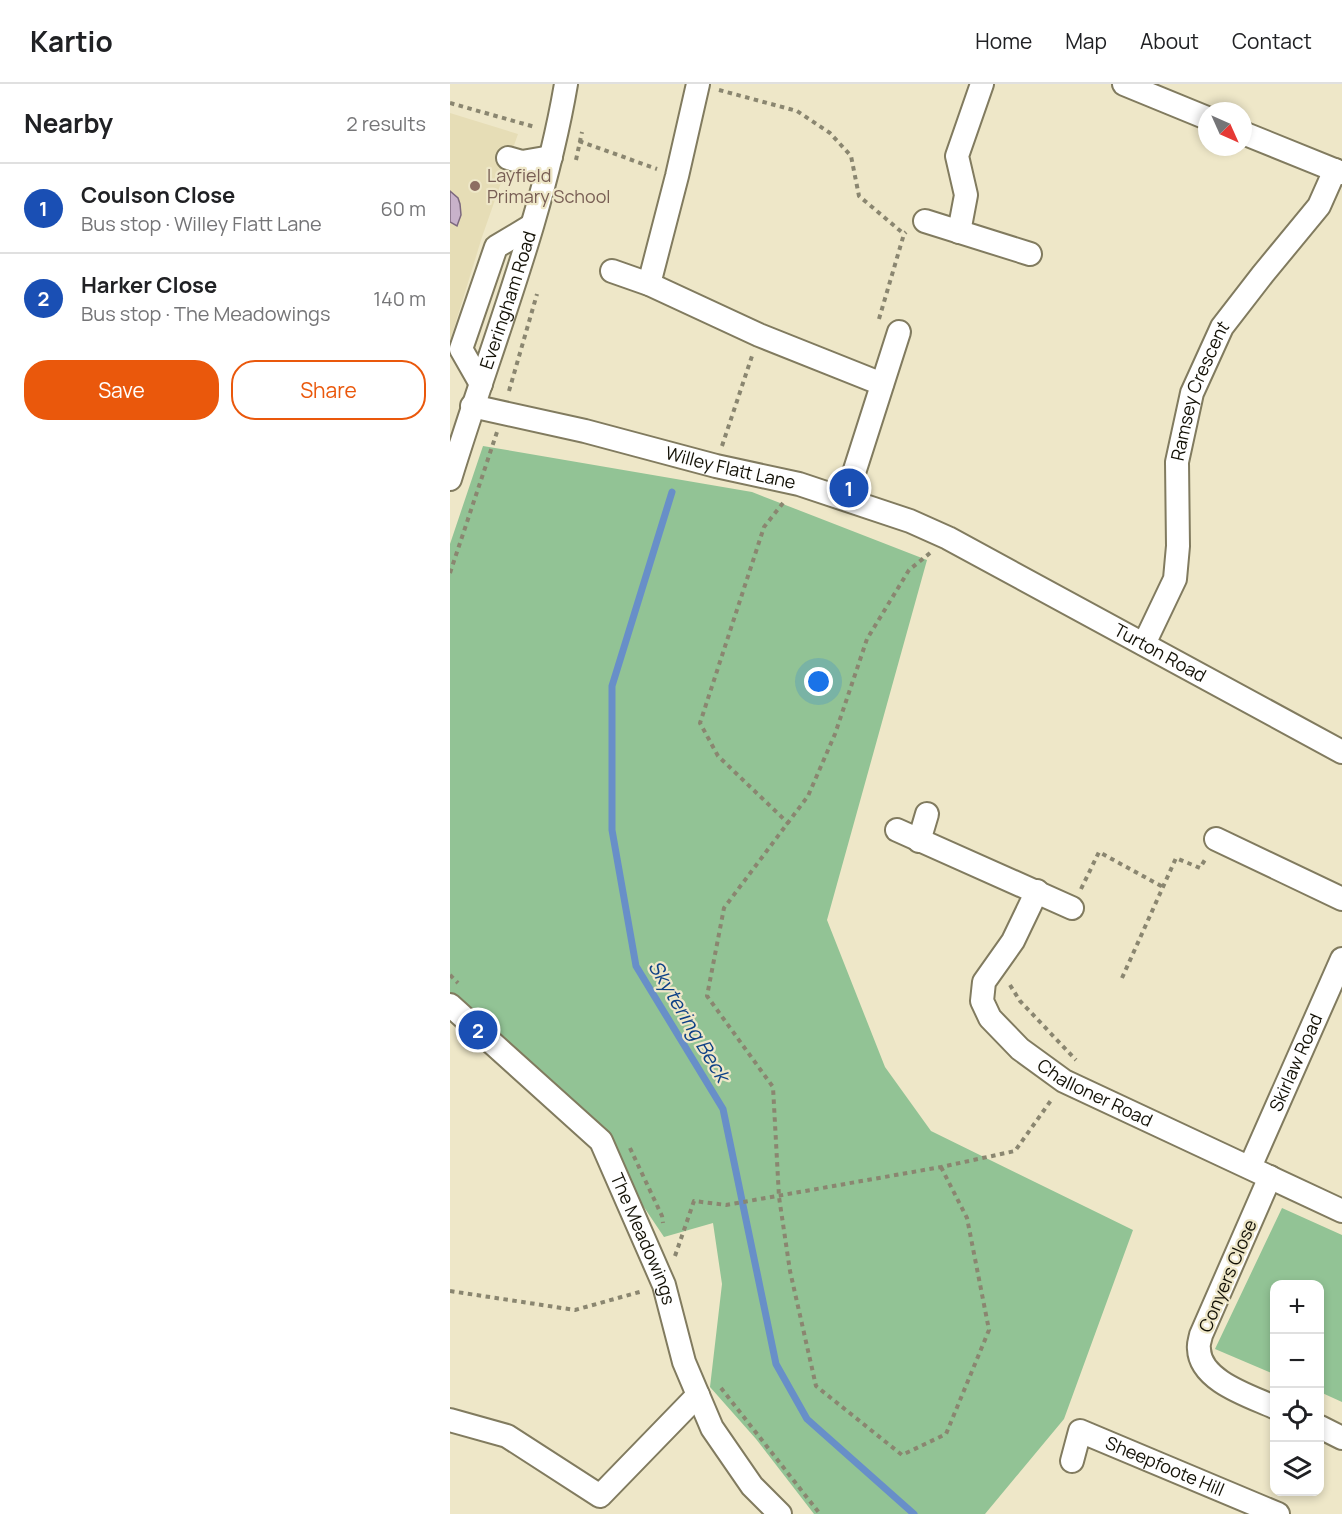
<!DOCTYPE html>
<html lang="en">
<head>
<meta charset="utf-8">
<style>
  body { margin:0; font-family:Manrope,sans-serif; background:#f6f6f6; color:#202124 }
  .controls { position:absolute; right:18px; bottom:18px; display:grid; overflow:hidden; border-radius:12px; box-shadow:0 3px 9px #0003 }
  .controls button { width:54px; height:54px; display:grid; place-items:center; padding:0; border:0; border-bottom:2px solid #e0e0e0; background:#fff; color:#202124; font:30px sans-serif }
  .compass { position:absolute; left:748px; top:18px; width:54px; height:54px; border-radius:50%; background:#fff; box-shadow:0 3px 9px #0003; rotate:135deg }
  .you { position:absolute; left:369px; top:598px; width:21px; height:21px; margin:-15px; border:4px solid #fff; border-radius:50%; background:#1a73e8; box-shadow:0 0 0 9px #1a73e833 }
  .badge { display:grid; place-items:center; width:39px; height:39px; border-radius:50%; background:#ea580c; color:#fff; font-size:20px; font-weight:700 }
  .pin { position:absolute; translate:-50% -50%; border:3px solid #fff; box-shadow:0 2px 6px #0006 }
  .list { margin:0; padding:0; list-style:none }
  h2 { display:flex; justify-content:space-between; align-items:center; height:78px; margin:0; padding:0 24px; font-size:26px }
  h2 small { font-size:20px; font-weight:400; color:#757577 }
  .list li { display:grid; grid-template-columns:39px 1fr auto; gap:18px; align-items:center; box-sizing:border-box; height:90px; padding:0 24px; border-top:2px solid #e0e0e0 }
  .list b { display:block; font-size:22px; white-space:nowrap }
  .list p { margin:0; font-size:20px; white-space:nowrap; color:#757577 }
  .list em { font-size:20px; font-style:normal; color:#757577 }
  .actions { display:flex; gap:12px; padding:18px 24px }
  .actions a { flex:1; padding:14px 0; border:2px solid #ea580c; border-radius:24px; text-align:center; font-size:21px; color:#ea580c }
  .actions .main { background:#ea580c; color:#fff }
  .icon { flex:none; width:33px; height:33px; fill:none; stroke:currentColor; stroke-width:2; stroke-linecap:round; stroke-linejoin:round }
  .map { position:relative; flex:none; width:892px; height:1430px; overflow:hidden }
  header { display:flex; align-items:center; gap:36px; box-sizing:border-box; height:84px; padding:0 30px; background:#fff; border-bottom:2px solid #e0e0e0 }
  header strong { font-size:28px }
  nav { display:flex; gap:33px; margin-inline-start:auto; font-size:21px }
  main { display:flex }
  aside { flex:1; background:#fff }
  .map>svg:first-child { display:block }
</style>
</head>
<body>
<header>
<strong>Kartio</strong>
<nav><a>Home</a><a>Map</a><a>About</a><a>Contact</a></nav>
</header>
<main>
<aside>
<h2>Nearby<small>2 results</small></h2>
<ul class="list">
<li><span class="badge" style="background:#1a4fb4">1</span><div><b>Coulson Close</b><p>Bus stop · Willey Flatt Lane</p></div><em>60 m</em></li>
<li><span class="badge" style="background:#1a4fb4">2</span><div><b>Harker Close</b><p>Bus stop · The Meadowings</p></div><em>140 m</em></li>
</ul>
<div class="actions"><a class="main">Save</a><a>Share</a></div>
</aside>
<div class="map">
<svg width="892" height="1430" viewBox="0 0 892 1430">
  <rect width="100%" height="100%" fill="#eee7c8"/>
  <polygon fill="#e6ddb6" points="0,29 68,50 32,153 0,257"/>
  <g fill="#92c395">
    <polygon points="33,362 302,408 477,476 377,836 435,983 481,1047 683,1146 614,1335 535,1430 364,1430 306,1355 260,1303 272,1200 263,1139 214,1153 159,1071 0,910 0,460"/>
    <polygon points="832,1124 892,1151 892,1318 870,1308 870,1200 824,1200 824,1290 765,1265"/>
  </g>
  <g fill="none" stroke-linecap="round" stroke-linejoin="round">
    <polyline stroke="#688fc8" stroke-width="7" points="222,408 162,602 162,746 186,882 273,1025 326,1280 357,1335 464,1430"/>
  </g>
  <polygon fill="#c8b2ca" stroke="#7c687e" stroke-width="1.5" points="0,107 8,114 10,120 11,131 7,142 0,138"/>
  <g fill="none" stroke-linecap="round" stroke-linejoin="round">
    <g stroke="#817b5f" stroke-width="26">
      <g id="minor">
        <polyline points="674,0 757,34"/>
        <polyline points="793,49 892,89"/>
        <polyline points="58,74 72,78 101,73"/>
        <polyline points="475,137 580,170"/>
        <polyline points="509,148 516,111 507,72 532,0"/>
        <polyline points="162,187 199,200 309,251 432,300"/>
        <polyline points="199,200 227,92 248,0"/>
        <polyline points="31,300 11,265 46,163 81,142"/>
        <path id="s1" d="M22,322L135,347L266,382L349,400L460,437L498,454L892,668"/>
        <path id="s2" d="M0,395C40,264 93,135 116,0"/>
        <polyline points="402,395 449,248"/>
        <path id="s3" d="M694,560L725,495L728,462L727,378L742,309L772,243L813,190L869,122L885,86"/>
        <polyline points="447,746 622,824"/>
        <polyline points="766,755 892,815"/>
        <polyline points="469,757 477,730"/>
        <path id="s4" d="M587,807L563,857L534,898L532,917L540,934L570,965L614,997L892,1127"/>
        <path id="s5" d="M0,921L151,1057L214,1201L234,1278L262,1344L302,1402L330,1430"/>
        <path id="s6" d="M800,1083L892,875"/>
        <path d="M820,1093L751,1251C750,1256 748,1261 749,1265C750,1297 800,1312 824,1323"/>
        <polyline points="0,1336 57,1352 150,1412 248,1311"/>
        <polyline points="870,1343 892,1354"/>
        <path id="s7" d="M622,1377L630,1347L828,1430"/>
      </g>
    </g>
    <g stroke="#8a8670" stroke-width="4" stroke-dasharray="4.5 4.5" stroke-linecap="butt">
      <polyline points="269,6 347,27 380,49 401,72 409,112 454,150"/>
      <polyline points="0,19 85,43"/>
      <polyline points="129,57 207,85"/>
      <polyline points="126,76 132,48"/>
      <polyline points="429,235 454,150 456,148"/>
      <polyline points="59,307 87,210"/>
      <polyline points="272,362 302,272"/>
      <polyline points="333,419 314,443 250,639 268,672 339,740"/>
      <polyline points="480,469 459,486 417,555 385,650 358,712 274,824 257,912 323,1003 329,1113 340,1187 366,1302 452,1371 496,1350 539,1246 517,1134 491,1083"/>
      <polyline points="0,489 47,348"/>
      <polyline points="631,805 649,768 713,803"/>
      <polyline points="0,891 8,899"/>
      <polyline points="672,894 726,774 750,784 756,774"/>
      <polyline points="560,901 570,917 626,976"/>
      <polyline points="180,1064 212,1132 213,1139"/>
      <polyline points="225,1172 244,1117 276,1121 491,1083 565,1067 602,1015"/>
      <polyline points="0,1207 125,1226 193,1207"/>
      <polyline points="271,1304 370,1430"/>
    </g>
    <use href="#minor" stroke="#fff" stroke-width="22"/>
  </g>
  <circle fill="#8d6e63" stroke="#eee7c8" stroke-width="2" cx="25" cy="102" r="6"/>
  <g text-anchor="middle" stroke-width="4.5" stroke-linejoin="round" paint-order="stroke">
    <g font-size="18" fill="#785e54" stroke="#eee7c8" text-anchor="start">
      <text x="37" y="98">Layfield<tspan x="37" dy="21">Primary School</tspan></text>
    </g>
    <g font-size="18" fill="#131106" stroke="#eee7c8">
      <text dy="6" stroke="none"><textPath href="#s2" startOffset="188">Everingham Road</textPath></text>
      <text dy="6" stroke="none"><textPath href="#s3" startOffset="264">Ramsey Crescent</textPath></text>
      <text dy="6" stroke="none"><textPath href="#s1" startOffset="266">Willey Flatt Lane</textPath></text>
      <text dy="6" stroke="none"><textPath href="#s1" startOffset="736">Turton Road</textPath></text>
      <text dy="6" stroke="none"><textPath href="#s6" startOffset="114">Skirlaw Road</textPath></text>
      <text dy="6" stroke="none"><textPath href="#s4" startOffset="274">Challoner Road</textPath></text>
      <text dy="6" stroke="none"><textPath href="#s5" startOffset="310">The Meadowings</textPath></text>
      <text transform="translate(778 1192) rotate(-67)" y="6">Conyers Close</text>
      <text dy="6" stroke="none"><textPath href="#s7" startOffset="123">Sheepfoote Hill</textPath></text>
    </g>
    <g font-size="20" font-style="italic" fill="#0e4186" stroke="#eee7c8">
      <text transform="translate(239 937) rotate(59)" y="7">Skytering Beck</text>
    </g>
  </g>
</svg>
<div class="controls">
<button>+</button>
<button>−</button>
<button><svg class="icon" aria-label="locate" viewBox="0 0 24 24"><circle cx="12" cy="12" r="6"/><path d="M12 2v4M12 18v4M2 12h4M18 12h4"/></svg></button>
<button><svg class="icon" aria-label="layers" viewBox="0 0 24 24"><path d="M12 4l9 5-9 5-9-5zM3 14l9 5 9-5"/></svg></button>
</div>
<svg class="compass" viewBox="-18 -18 36 36"><path d="M0-13l5 13h-10z" fill="#e53935"/><path d="M0 13l5-13h-10z" fill="#757577"/></svg>
<div class="you"></div>
<div class="pin badge" style="left:399px;top:404px;background:#1a4fb4">1</div>
<div class="pin badge" style="left:28px;top:946px;background:#1a4fb4">2</div>
</div>
</main>
</body>
</html>
